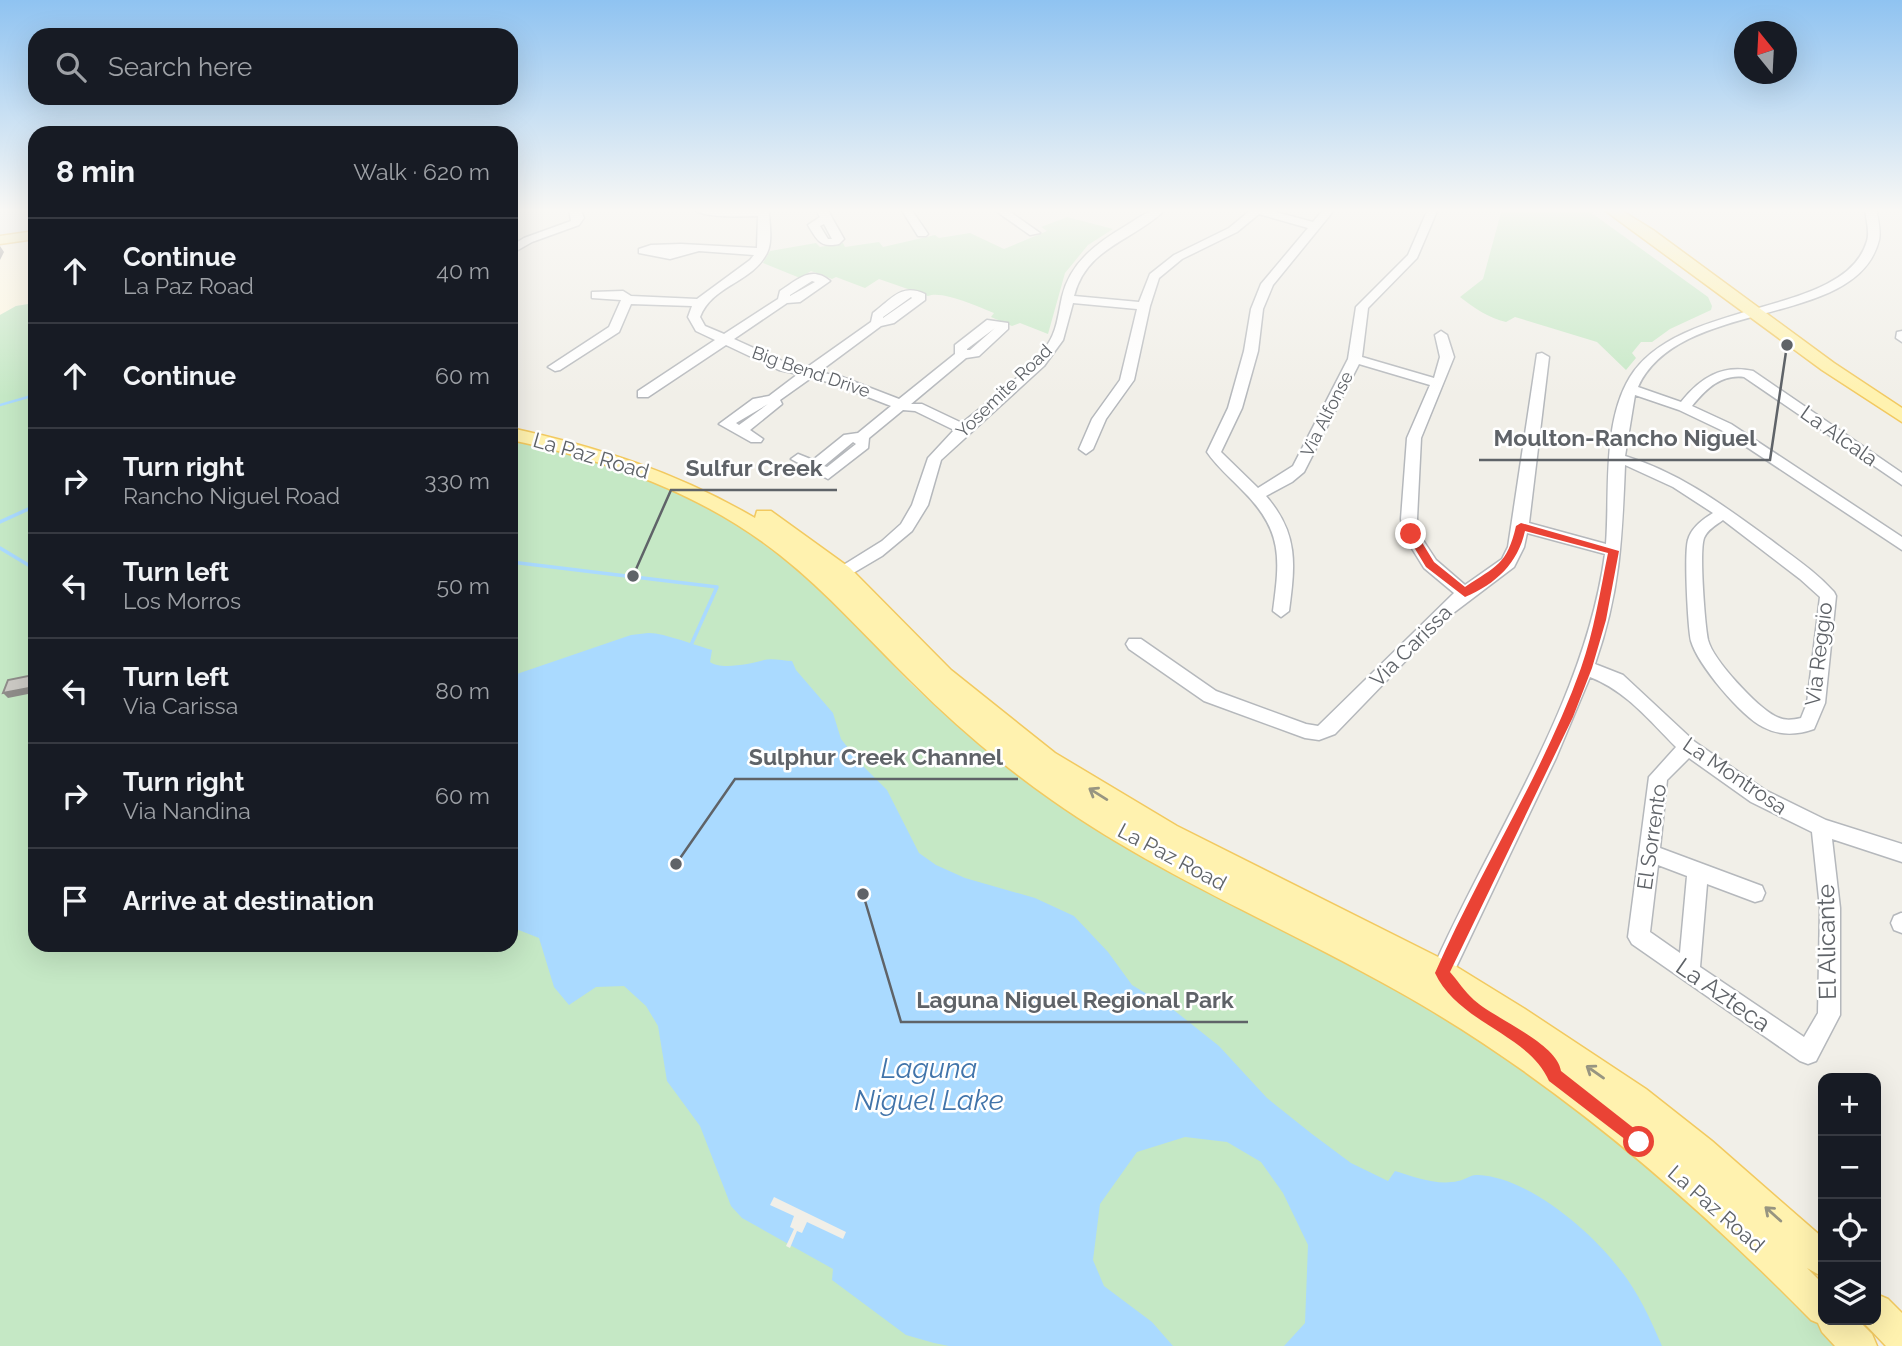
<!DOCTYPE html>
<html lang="en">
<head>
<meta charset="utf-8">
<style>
  body { margin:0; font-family:Raleway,sans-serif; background:#242831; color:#f1f3f6 }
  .controls { position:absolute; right:21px; bottom:21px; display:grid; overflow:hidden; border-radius:14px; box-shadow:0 7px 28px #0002 }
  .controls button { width:63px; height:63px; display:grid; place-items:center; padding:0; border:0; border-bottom:2px solid #363941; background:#171b24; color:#f1f3f6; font:35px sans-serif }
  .compass { position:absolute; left:1734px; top:21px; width:63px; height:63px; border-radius:50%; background:#171b24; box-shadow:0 7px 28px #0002; rotate:342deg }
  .stop { position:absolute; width:21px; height:21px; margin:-16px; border:5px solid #ea4335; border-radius:50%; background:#fff }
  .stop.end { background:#ea4335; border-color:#fff; box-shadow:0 2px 7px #0008 }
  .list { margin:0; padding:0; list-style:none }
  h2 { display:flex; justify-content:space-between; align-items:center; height:91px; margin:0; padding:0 28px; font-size:30px }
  h2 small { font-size:23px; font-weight:400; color:#9ea1a6 }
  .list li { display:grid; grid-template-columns:46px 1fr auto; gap:21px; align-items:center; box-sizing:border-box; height:105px; padding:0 28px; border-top:2px solid #363941 }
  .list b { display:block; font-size:26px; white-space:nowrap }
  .list p { margin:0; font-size:23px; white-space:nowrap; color:#9ea1a6 }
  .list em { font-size:23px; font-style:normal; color:#9ea1a6 }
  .icon { flex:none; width:38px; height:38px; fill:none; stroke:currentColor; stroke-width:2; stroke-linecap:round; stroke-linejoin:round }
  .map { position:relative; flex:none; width:1902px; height:1346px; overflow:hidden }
  .search { position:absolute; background:#171b24; box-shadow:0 7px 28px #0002; left:28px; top:28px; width:490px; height:77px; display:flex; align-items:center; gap:18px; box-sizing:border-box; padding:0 24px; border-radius:21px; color:#9ea1a6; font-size:26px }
  .panel { position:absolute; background:#171b24; box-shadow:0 7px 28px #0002; left:28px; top:126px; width:490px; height:826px; border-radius:21px }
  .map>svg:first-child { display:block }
</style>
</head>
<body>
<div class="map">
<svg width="1902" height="1346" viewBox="0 0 1902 1346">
  <rect width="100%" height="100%" fill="#f1efe8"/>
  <polygon fill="#fef7e0" points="35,241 35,303 16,306 0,315 0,246"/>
  <g fill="#c5e8c5">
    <path d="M1502,209H1586L1708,297L1712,306L1711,310L1670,329L1652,342H1641L1632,353L1636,358L1626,370L1597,342L1515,317L1506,322C1489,318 1474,308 1460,297L1483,279Z"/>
    <path d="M1067,217L1113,229L1088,245L1065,273L1048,334L1020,323L1012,326L991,317L994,313C979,307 942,290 928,296L879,279L865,288L836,277L832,279L811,271L800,278L763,263L770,251L816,243L820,247L843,243L845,247L879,242L883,247L935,235L939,238L970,233L1004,249L1047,231L1041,227Z"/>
    <path d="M35,303V945H511V439C542,447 573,453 603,463C680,490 753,528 815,581C852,613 881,656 917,689C975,745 1041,796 1111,837C1207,888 1307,935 1401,990C1563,1084 1710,1211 1840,1346H0V315L16,306Z"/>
  </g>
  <path fill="#aadaff" d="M648,633C661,632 698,646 712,650L710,662C720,670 751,664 764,660C772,658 784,661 792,661L796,670L833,713L841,739L861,764L887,790L919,853L936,865L965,878L1035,898L1074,916L1108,952L1132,985L1175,1011L1219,1046L1267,1098L1312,1134L1351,1163L1388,1181L1395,1171C1414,1177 1438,1186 1458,1181C1465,1180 1471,1174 1478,1175C1527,1177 1589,1229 1618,1267C1637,1290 1650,1318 1662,1346H1284L1305,1323L1308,1245L1283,1193L1261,1162L1227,1142L1185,1137L1137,1152L1100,1204L1093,1260L1104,1286L1152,1322L1173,1346H949L934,1343L906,1335L832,1280L833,1269L742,1218L731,1206L700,1126L667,1081L658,1026L646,1006L624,986L596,987L569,1005L554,987L539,938L511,927V676L631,635Z"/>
  <polygon fill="#f1efe8" points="774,1197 846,1232 843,1239 807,1222 802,1233 797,1231 790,1248 786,1246 794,1229 790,1227 794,1216 770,1205"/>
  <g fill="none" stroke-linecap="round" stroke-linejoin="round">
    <polyline stroke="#aadaff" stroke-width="2.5" points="0,405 35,395"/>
    <g stroke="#aadaff" stroke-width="3.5">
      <polyline points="0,522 35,506"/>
      <polyline points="0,548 35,569"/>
      <polyline points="511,562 717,587 691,645"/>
    </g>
    <g stroke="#b5b8bc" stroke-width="3">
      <g id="minor">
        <polygon points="569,209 580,209 584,218 579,225 532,242 511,254 511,246 524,238 571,221"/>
        <path d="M692,209H769C769,223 773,241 767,253C752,283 712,285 700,317L705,326L724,334L778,299L780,291C797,280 811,265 830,281L800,302L787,303L734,339L789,364L806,368L871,322L873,313C892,299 901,283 925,294V300L894,323L881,326L819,372L842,377L899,399L955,354V345L987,320L1008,323V329L979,356L966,358L911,404H922L962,423C991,399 1023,377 1045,348C1057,333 1058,315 1062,297C1070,262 1098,242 1127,225C1140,217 1150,208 1166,209C1134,241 1087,246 1074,296L1139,302L1150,274L1174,255L1229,228L1252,209H1264L1313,222L1324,209H1335L1273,285L1263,309L1258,351L1242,408L1221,452L1258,488L1293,466L1348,359L1356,307L1408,255L1428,209H1438L1417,258L1368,308L1362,357L1434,378L1440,357L1435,335L1441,331L1447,335L1454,357L1421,438L1417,519L1419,534L1436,560L1465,585L1502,559L1508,547L1537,354L1542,353L1549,357L1529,523L1606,544C1610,491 1602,423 1630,377C1680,297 1845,318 1867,241C1870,232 1866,219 1865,209H1876C1878,218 1881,231 1879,240C1857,330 1680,296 1638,387L1681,402C1700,378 1722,364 1753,371L1902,473V485L1744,377C1721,374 1706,389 1692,406L1731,424L1902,537V550L1721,430L1679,410L1635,395L1625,456C1681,473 1724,506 1771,540C1793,557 1815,571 1834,592L1836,596L1825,703L1814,729C1797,735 1780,736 1763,727C1741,716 1698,665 1691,641C1688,627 1684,554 1688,540C1691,528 1703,519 1713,513L1673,487L1625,465C1622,540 1620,592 1595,664L1623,675L1695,742L1765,790L1826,820L1902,844V862L1832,839L1840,908V1015L1816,1061L1808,1064L1800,1061L1632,944L1628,937L1649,777L1676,747C1649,720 1626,691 1590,677L1556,758L1450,980L1442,983L1434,980L1431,973C1491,835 1584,706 1605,554L1527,533L1524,547L1514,567L1448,617L1335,734L1319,740L1305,738L1204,701L1129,649L1126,644L1129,639H1141L1216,691L1306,724L1318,726L1454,593L1424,568L1403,534L1401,519L1407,438L1430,385L1359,364L1304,472L1292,482L1266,496C1299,534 1295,565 1289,611L1281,617L1273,611C1280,559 1283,531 1244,492C1231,478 1217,467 1207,452L1228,408L1244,351L1251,309L1261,284L1308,228L1259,214L1237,232L1182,259L1159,278L1150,306L1134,380L1106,419L1093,449L1086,454L1079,449L1092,419L1120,380L1137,309L1073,303L1063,340L1044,366L941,460L928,505L912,531L882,556L843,579L835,573L837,569L882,541L901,524L912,505L928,458L954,430L915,411L903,410L869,438L868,448L828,479L791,459L798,454L813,460L844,435L858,433L891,406L832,383L811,378L780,400L782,404L750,430L763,439L761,442H751L719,424L753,399L769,396L798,374L779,370L726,345L648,397H638V391L715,340L696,331L688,317L692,306L631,304L619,332L560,370L555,371L548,367L609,327L621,300L592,298V292L623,291L631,296L697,299L750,260L754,255L699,251L670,259L639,253V249L651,245L681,244L757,248L758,216C739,216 708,219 692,209ZM812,281L815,282L790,296V295ZM911,297L912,298L883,318V317ZM995,328L970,350H967V349ZM768,404L739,425L736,423ZM853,442L856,444L827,467L824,466ZM1723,520L1800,579L1820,597L1807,703L1801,718C1792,720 1784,721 1775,716C1757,707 1713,660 1708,640C1705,625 1699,552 1704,538C1707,530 1716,525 1723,520ZM1689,758L1751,802L1812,832L1820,908L1818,1013L1804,1037L1700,967L1707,884L1755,902L1762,900L1765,893L1762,886L1660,848L1667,780ZM1658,865L1687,876L1680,953L1650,932Z"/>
        <path d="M816,209H827L844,239L839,244C820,248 817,240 808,225L820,217ZM824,224L832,239H828L820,226Z"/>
        <polygon points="901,209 911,209 928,234 926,236 918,236"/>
        <polygon points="993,209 1006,209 1040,233 1030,235"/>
        <polygon points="1902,331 1902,342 1896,338 1897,332"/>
        <polygon points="1901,913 1902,913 1902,933 1894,930 1891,923 1894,916"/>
      </g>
    </g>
    <g stroke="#f2c960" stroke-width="3">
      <g id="major">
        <polygon points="1603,209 1619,209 1653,230 1834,363 1902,408 1902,422 1822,370"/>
        <polygon points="35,231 35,239 0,244 0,236"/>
        <path d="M511,428C598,447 678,473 755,518L757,511H771L850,568L951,670L1055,753L1177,826L1452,964L1525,1009L1646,1089L1712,1141L1823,1238V1277L1807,1268L1823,1284V1320H1858L1872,1334L1877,1346H1835L1822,1332L1818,1323L1811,1320C1694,1201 1566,1090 1422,1005C1300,933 1167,881 1052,800C1002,765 955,725 912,682C868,639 828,593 780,555C702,493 607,460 511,440Z"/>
        <polygon points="1876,1294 1888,1299 1902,1313 1902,1346 1886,1346 1864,1323 1862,1320 1876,1320"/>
      </g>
    </g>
    <use href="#minor" fill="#fff" fill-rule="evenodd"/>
    <use href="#major" fill="#fff2af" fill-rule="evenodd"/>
  </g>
  <g fill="#8f8d8a">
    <polygon points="0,246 4,252 0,260"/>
    <polygon points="33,675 35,677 35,688 33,693 8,698 3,693"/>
  </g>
  <polygon fill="#cccac5" stroke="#8f8d8a" stroke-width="2" points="33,675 29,688 3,693 8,680"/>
  <defs><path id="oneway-shaft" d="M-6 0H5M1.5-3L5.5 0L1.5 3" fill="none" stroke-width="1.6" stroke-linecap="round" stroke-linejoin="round" transform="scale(1.75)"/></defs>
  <g stroke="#979581">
    <use href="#oneway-shaft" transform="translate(1098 794) rotate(-148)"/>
    <use href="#oneway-shaft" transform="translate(1595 1072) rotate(-145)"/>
    <use href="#oneway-shaft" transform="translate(1773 1214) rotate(-138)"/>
  </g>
  <linearGradient id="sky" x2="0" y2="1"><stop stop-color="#8fc3f1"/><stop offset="0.53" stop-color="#f9f8f5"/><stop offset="1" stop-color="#f9f8f5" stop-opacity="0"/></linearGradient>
  <rect width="1902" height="397" fill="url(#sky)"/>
  <path fill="#ea4335" d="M1521,523L1619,551L1606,620L1592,668L1573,717L1450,972C1458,981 1465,992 1474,1000C1495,1019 1557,1043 1561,1071L1645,1137L1647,1142L1645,1148L1639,1150L1549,1081C1529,1034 1458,1023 1435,973C1480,870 1543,774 1581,668C1594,631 1600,592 1608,553L1525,531C1518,563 1496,584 1465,597L1426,567L1406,534L1415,531L1434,562L1465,587C1496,566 1507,565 1516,526Z"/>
  <g text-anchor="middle" stroke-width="5" stroke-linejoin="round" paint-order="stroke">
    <g font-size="18" fill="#5f6368" stroke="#fff">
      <text transform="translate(811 372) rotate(19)" y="6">Big Bend Drive</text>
      <text transform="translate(1004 391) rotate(-44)" y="6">Yosemite Road</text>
      <text transform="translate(1327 414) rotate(-63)" y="6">Via Alfonse</text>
    </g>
    <g font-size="21" fill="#5f6368" stroke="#fff">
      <text transform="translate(1839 436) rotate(35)" y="7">La Alcala</text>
      <text transform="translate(591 456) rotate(16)" y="7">La Paz Road</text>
      <text transform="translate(1411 646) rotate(-45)" y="7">Via Carissa</text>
      <text transform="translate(1819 654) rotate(-83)" y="7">Via Reggio</text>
      <text transform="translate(1735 776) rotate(34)" y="7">La Montrosa</text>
      <text transform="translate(1652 837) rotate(-82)" y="7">El Sorrento</text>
      <text transform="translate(1172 857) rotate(28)" y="7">La Paz Road</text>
      <text transform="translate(1716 1209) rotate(41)" y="7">La Paz Road</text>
    </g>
    <g font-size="24" fill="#5f6368" stroke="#fff">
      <text transform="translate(1827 942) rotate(-91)" y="8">El Alicante</text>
      <text transform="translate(1723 995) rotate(35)" y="8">La Azteca</text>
    </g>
    <g font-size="28" font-style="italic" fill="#4174aa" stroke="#fff">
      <text x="929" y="1078">Laguna<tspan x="929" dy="32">Niguel Lake</tspan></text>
    </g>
  </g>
  <path fill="none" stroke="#5f6368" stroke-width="2.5" d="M1787 345L1770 460H1479M633 576L671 490H837M676 864L735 779H1018M863 894L901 1022H1248"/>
  <g fill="#5f6368" stroke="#fff" stroke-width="2.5">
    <circle cx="1787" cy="345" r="7"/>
    <circle cx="633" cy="576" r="7"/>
    <circle cx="676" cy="864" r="7"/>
    <circle cx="863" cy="894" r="7"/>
  </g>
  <g font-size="23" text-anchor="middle" font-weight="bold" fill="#5f6368" stroke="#fff" stroke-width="5" stroke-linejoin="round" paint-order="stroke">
    <text x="1625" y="446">Moulton-Rancho Niguel</text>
    <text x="754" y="476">Sulfur Creek</text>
    <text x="876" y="765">Sulphur Creek Channel</text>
    <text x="1075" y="1008">Laguna Niguel Regional Park</text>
  </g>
</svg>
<div class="controls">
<button>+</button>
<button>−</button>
<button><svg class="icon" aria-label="locate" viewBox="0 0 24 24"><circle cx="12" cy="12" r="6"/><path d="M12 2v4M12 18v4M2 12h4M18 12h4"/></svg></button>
<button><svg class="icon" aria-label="layers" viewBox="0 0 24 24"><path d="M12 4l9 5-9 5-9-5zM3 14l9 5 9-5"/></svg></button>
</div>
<svg class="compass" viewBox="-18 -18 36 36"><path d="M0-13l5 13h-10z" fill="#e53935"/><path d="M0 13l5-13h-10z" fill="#9ea1a6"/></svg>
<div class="stop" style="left:1639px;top:1142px"></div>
<div class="stop end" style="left:1411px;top:534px"></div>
<div class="search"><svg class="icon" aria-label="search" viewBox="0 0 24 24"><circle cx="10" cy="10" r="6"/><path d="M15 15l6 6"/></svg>Search here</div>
<section class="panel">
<h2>8 min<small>Walk · 620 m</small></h2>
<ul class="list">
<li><svg class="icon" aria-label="ahead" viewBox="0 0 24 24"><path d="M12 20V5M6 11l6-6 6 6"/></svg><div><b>Continue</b><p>La Paz Road</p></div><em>40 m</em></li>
<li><svg class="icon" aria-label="ahead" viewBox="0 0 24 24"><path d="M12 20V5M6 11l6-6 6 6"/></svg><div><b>Continue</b></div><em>60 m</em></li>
<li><svg class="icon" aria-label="right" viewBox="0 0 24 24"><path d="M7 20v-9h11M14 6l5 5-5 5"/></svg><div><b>Turn right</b><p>Rancho Niguel Road</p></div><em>330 m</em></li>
<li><svg class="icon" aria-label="left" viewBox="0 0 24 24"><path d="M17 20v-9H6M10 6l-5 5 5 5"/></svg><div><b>Turn left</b><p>Los Morros</p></div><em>50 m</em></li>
<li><svg class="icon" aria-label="left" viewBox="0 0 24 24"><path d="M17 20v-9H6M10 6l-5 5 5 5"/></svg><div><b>Turn left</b><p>Via Carissa</p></div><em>80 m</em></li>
<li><svg class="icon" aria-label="right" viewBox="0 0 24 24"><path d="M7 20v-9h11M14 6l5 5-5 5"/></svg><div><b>Turn right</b><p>Via Nandina</p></div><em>60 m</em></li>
<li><svg class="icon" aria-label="arrive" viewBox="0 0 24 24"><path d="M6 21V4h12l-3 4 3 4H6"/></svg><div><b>Arrive at destination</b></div></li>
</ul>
</section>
</div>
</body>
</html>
